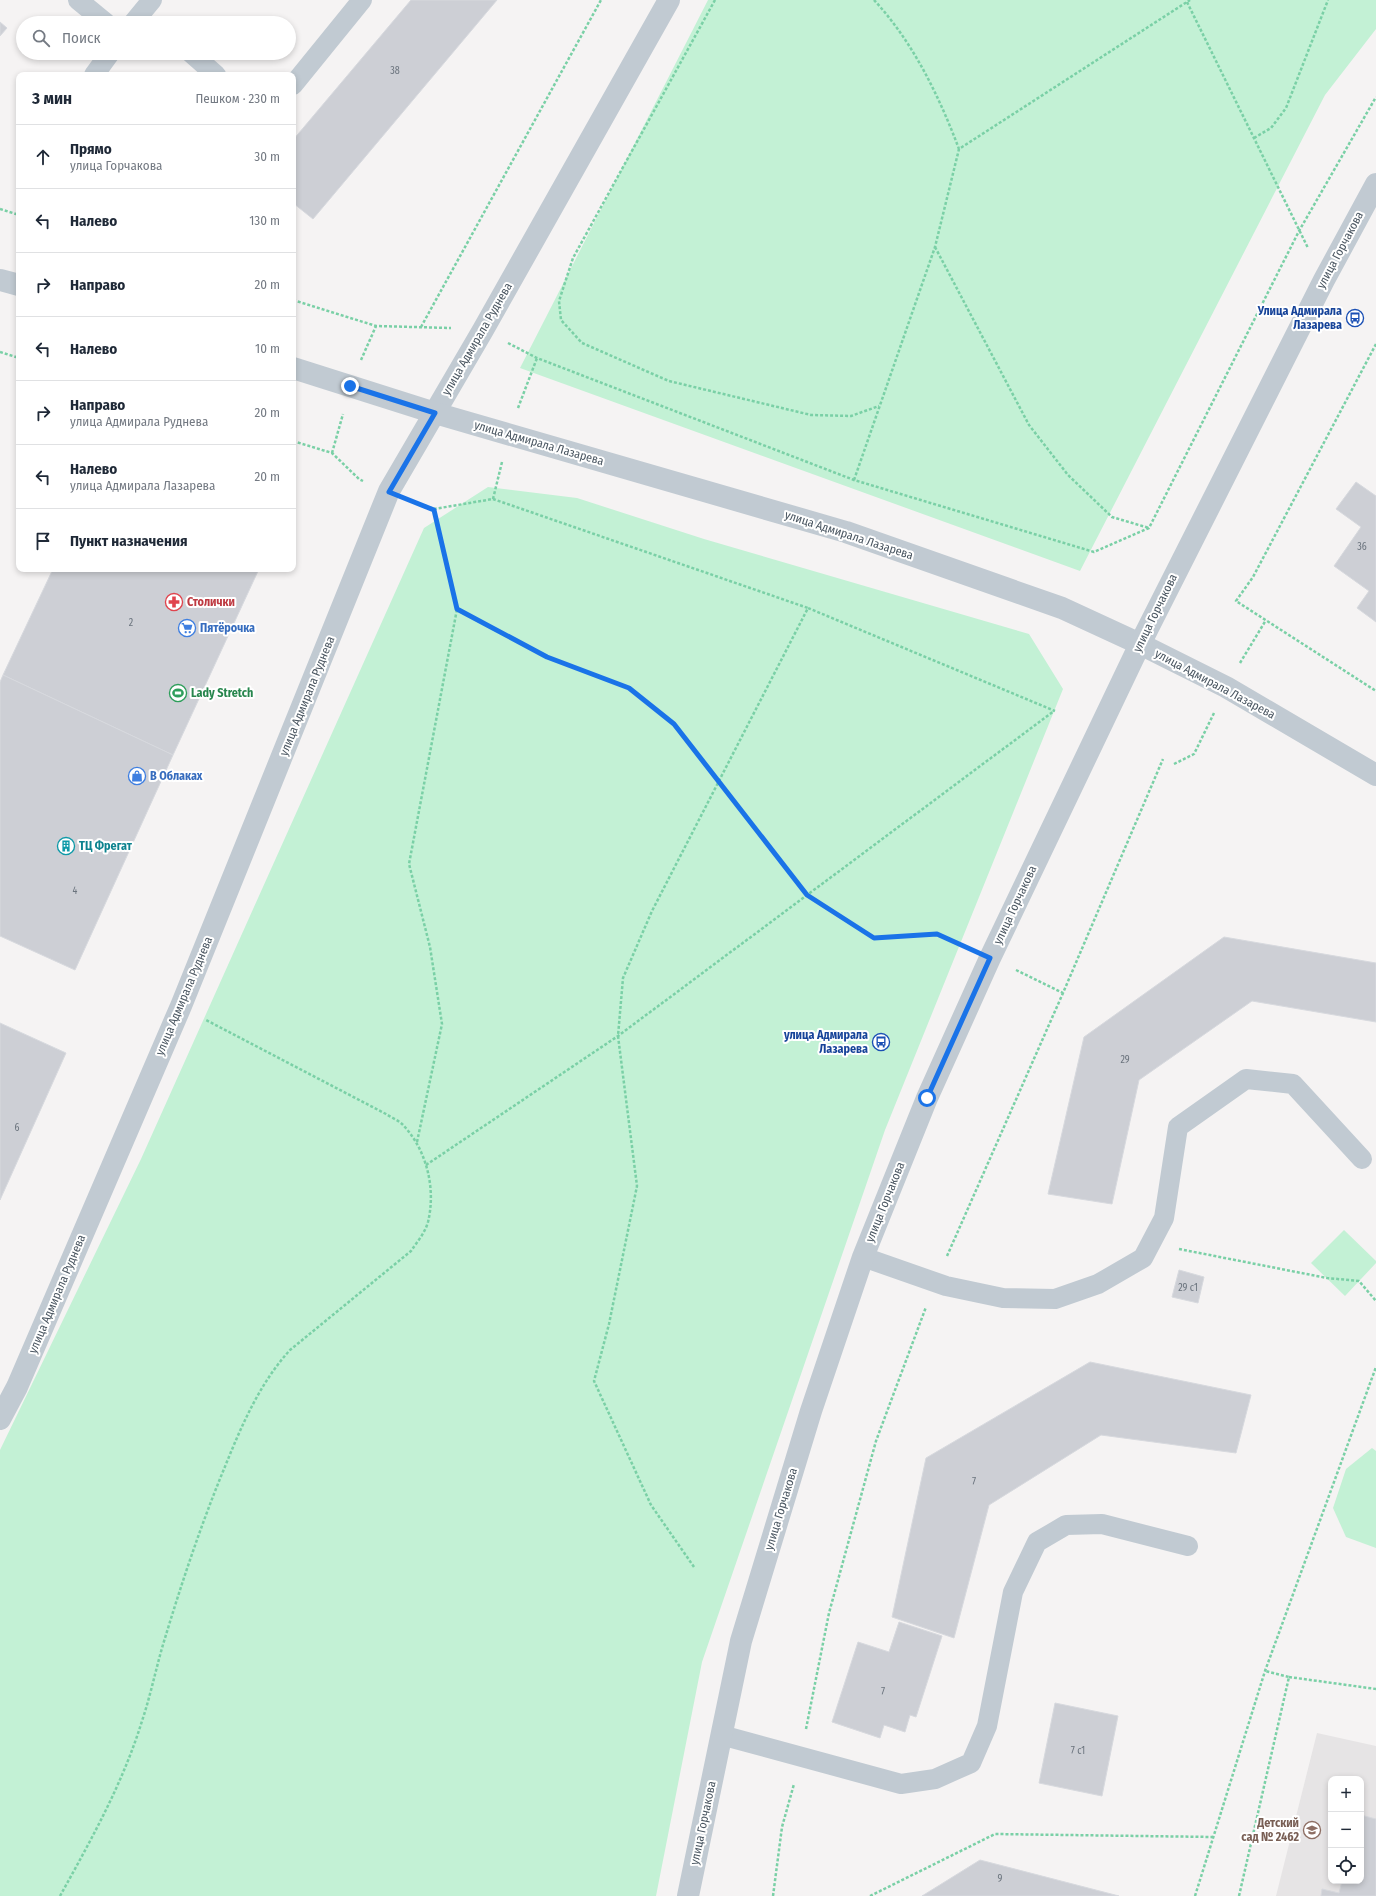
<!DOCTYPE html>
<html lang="ru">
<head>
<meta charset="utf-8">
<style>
  body { margin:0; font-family:"Fira Sans Condensed",sans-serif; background:#f6f6f7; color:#1f2937 }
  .controls { position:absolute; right:12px; bottom:12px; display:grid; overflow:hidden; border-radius:8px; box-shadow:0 2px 6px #0003 }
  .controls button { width:36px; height:36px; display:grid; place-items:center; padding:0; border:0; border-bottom:1px solid #e0e1e3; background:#fff; color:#1f2937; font:20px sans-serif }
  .stop { position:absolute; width:12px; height:12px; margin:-9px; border:3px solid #1a73e8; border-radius:50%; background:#fff }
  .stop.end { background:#1a73e8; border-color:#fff; box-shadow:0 1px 4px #0008 }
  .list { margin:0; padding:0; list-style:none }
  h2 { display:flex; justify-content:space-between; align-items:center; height:52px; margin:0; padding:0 16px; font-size:17px }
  h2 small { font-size:13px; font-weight:400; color:#747a83 }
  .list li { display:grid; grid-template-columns:26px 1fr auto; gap:12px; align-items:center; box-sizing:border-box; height:64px; padding:0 16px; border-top:1px solid #e0e1e3 }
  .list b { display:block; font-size:15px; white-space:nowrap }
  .list p { margin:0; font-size:13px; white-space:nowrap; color:#747a83 }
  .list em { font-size:13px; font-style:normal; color:#747a83 }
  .icon { flex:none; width:22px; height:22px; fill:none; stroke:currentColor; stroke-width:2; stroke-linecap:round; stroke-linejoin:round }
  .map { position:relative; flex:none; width:1376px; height:1896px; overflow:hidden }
  .search { position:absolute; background:#fff; box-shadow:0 2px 6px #0003; left:16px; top:16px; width:280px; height:44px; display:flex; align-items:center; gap:10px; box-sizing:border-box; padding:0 14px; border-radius:22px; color:#747a83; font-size:15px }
  .panel { position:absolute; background:#fff; box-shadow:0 2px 6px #0003; left:16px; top:72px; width:280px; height:500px; border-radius:8px }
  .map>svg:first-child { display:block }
</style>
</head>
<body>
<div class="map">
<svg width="1376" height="1896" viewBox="0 0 1376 1896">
  <rect width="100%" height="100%" fill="#f5f3f3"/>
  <path fill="#e6e4e5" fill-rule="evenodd" d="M1317,1733L1376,1746V1896H1276ZM1331,1779H1361V1881H1331Z"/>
  <g fill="#c3f1d5">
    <polygon points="708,0 1376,0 1376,29 1325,95 1080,571 520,368"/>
    <polygon points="488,487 577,498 704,539 1029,634 1063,689 885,1130 702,1662 656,1896 0,1896 0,1450 141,1159 424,528"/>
    <polygon points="1344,1230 1376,1261 1376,1263 1345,1296 1311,1263"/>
    <polygon points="1372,1448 1376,1451 1376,1548 1346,1537 1333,1508 1346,1469"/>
  </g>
  <g fill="#cdcfd5" stroke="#d7d9de">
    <polygon points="411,0 497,0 313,219 293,203 293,140"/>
    <polygon points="0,22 7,28 0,36"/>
    <polygon points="1356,482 1376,496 1376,622 1357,608 1369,591 1334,566 1361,527 1336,509"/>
    <polygon points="53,569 259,569 173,755 3,675"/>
    <polygon points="3,675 173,755 75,970 0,936 0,682"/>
    <polygon points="1224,937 1376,963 1376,1022 1252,1001 1139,1080 1112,1204 1048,1194 1084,1037"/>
    <polygon points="0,1023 66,1053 0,1200"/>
    <polygon points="1179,1270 1204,1277 1198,1303 1172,1297"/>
    <polygon points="1090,1362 1251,1395 1236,1453 1101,1435 989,1505 954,1638 892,1617 926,1458"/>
    <polygon points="899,1622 942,1636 916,1717 910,1715 905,1732 884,1725 880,1738 832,1722 858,1642 889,1652"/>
    <polygon points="1055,1703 1118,1716 1102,1796 1039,1783"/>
    <polygon points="1361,1815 1376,1819 1376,1896 1321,1896 1322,1889 1339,1893 1342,1881 1361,1881"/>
    <polygon points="980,1860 1119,1896 922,1896"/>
  </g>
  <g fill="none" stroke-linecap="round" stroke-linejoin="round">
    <g stroke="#7ad0a6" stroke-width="2.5" stroke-dasharray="3 2" stroke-linecap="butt">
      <polyline points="715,0 573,258 559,301 561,320 582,343 669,381 811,415 851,416 879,406"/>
      <path d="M874,0C913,42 939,96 959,149L1190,0"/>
      <polyline points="1187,2 1308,248"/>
      <polyline points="1254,138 1271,128 1286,108 1328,0"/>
      <polyline points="0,209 19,215"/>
      <polyline points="935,247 1029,425 1068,475 1112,517 1149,528"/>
      <polyline points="293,300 376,326 451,328"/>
      <polyline points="421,327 601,0"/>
      <polyline points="508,343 537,358 854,480 1094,552 1149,528 1299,231 1376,97"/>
      <polyline points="1376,344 1253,577 1236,601 1376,691"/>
      <polyline points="0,352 19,358"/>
      <polyline points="361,360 376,326"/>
      <polyline points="518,408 537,358"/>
      <polyline points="293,441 332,453 359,479 363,481"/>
      <polyline points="332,453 343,414"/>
      <polyline points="854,480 935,247 959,149"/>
      <polyline points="493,499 502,462"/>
      <polyline points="415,502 434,509 493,499 808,608"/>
      <polyline points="457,609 547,657 629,688 674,724 807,895 874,938 937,934 965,946"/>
      <polyline points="1240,663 1266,620"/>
      <polyline points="1174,764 1194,754 1214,713"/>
      <polyline points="1016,970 1063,993 1163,759"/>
      <polyline points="417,1142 442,1024 430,947 409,864 457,609 434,509"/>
      <polyline points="426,1165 618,1036 1054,711"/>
      <polyline points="1179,1249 1327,1278 1359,1281 1376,1301"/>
      <polyline points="947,1256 1063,993"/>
      <polyline points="694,1567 651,1505 594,1381 609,1324 637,1186 618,1036 623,978 652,911 808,608 1055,711"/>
      <polyline points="1289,1677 1376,1689"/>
      <polyline points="806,1729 829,1613 876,1441 926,1307"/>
      <path d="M60,1896C91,1840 123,1783 142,1721C150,1697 155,1673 162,1648C180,1588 200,1527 224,1469C241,1427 259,1384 290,1350L411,1251C417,1242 425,1233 428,1222C436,1189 427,1151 404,1126C400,1121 392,1118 386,1114L206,1020"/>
      <polyline points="773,1896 782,1827 794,1784"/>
      <polyline points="870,1896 995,1834 1213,1837"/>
      <polyline points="1195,1896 1265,1671 1376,1367"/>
      <polyline points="1239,1896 1289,1677 1265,1671"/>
    </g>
    <g stroke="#c1cad2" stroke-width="20">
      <polyline points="78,0 106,23"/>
      <polyline points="133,23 152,0"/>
      <polyline points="191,53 216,75"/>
      <polyline points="94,75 110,53"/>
      <polyline points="293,85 362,0"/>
      <polyline points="863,1257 946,1286 1003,1298 1055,1299 1098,1284 1143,1258 1164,1218 1178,1127 1246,1079 1293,1084 1362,1159"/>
      <polyline points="721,1735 901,1784 935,1779 971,1763 987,1726 1013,1592 1037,1542 1066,1525 1102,1524 1188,1546"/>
    </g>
    <polyline stroke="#c1cad2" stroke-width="22" points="0,1419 17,1387 181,1006 389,491 483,330 669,0"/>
    <g stroke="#c1cad2" stroke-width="22">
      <polyline points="0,280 19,285"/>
      <polyline points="293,368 435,413 846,532 1062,608 1140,644 1226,687 1376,775"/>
      <polyline points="688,1896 741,1641 811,1411 863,1257 927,1098 990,958 1140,644 1324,280 1376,184"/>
    </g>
  </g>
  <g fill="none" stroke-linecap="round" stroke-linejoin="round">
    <polyline stroke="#1a73e8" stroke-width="5" points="350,386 435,413 389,492 434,510 457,609 547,657 629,688 674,724 807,895 874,938 937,934 990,958 927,1098"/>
  </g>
  <defs>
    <g id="bus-ring" transform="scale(0.9)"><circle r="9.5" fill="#fff" stroke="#1a4fb4" stroke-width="1.5"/><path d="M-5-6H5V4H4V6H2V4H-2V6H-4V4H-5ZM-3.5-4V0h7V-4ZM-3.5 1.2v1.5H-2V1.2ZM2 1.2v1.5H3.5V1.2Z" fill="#1a4fb4"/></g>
    <g id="pharmacy-ring" transform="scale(0.9)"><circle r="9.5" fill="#fff" stroke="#e0444e" stroke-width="1.5"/><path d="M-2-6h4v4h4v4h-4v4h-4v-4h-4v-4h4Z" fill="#e0444e"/></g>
    <g id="supermarket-ring" transform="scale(0.9)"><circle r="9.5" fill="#fff" stroke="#3f7fe0" stroke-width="1.5"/><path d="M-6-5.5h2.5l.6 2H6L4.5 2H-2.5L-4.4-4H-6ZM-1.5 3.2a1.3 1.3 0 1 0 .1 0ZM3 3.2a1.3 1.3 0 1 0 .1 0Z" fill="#3f7fe0"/></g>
    <g id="stadium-ring" transform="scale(0.9)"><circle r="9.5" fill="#fff" stroke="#2e9e5b" stroke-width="1.5"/><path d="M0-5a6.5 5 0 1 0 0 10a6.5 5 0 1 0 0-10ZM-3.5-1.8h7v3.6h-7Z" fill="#2e9e5b"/></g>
    <g id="shop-ring" transform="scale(0.9)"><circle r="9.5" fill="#fff" stroke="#3f7fe0" stroke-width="1.5"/><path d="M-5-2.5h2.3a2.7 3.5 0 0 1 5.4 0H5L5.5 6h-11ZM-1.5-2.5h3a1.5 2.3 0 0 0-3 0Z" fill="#3f7fe0"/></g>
    <g id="building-ring" transform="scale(0.9)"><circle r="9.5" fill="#fff" stroke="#0f9aa8" stroke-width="1.5"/><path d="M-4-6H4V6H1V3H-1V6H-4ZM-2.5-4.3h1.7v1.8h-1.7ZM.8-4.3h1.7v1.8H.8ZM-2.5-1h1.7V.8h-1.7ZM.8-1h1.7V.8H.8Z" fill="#0f9aa8"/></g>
    <g id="school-ring" transform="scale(0.9)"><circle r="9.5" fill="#fff" stroke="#8d6e63" stroke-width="1.5"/><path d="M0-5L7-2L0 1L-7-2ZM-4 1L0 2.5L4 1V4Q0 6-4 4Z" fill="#8d6e63"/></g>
  </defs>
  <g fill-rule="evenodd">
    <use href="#bus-ring" x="1355" y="318"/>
    <use href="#pharmacy-ring" x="174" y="602"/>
    <use href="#supermarket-ring" x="187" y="628"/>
    <use href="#stadium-ring" x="178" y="693"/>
    <use href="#shop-ring" x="137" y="776"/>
    <use href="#building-ring" x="66" y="846"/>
    <use href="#bus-ring" x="881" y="1042"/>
    <use href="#school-ring" x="1312" y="1830"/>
  </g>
  <g text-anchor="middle" stroke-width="4" stroke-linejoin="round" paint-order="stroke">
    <g font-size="10" fill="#6b747e">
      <text x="395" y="74">38</text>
      <text x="1362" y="550">36</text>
      <text x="131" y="626">2</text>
      <text x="75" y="894">4</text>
      <text x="1125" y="1063">29</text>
      <text x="17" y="1131">6</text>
      <text x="1188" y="1291">29 с1</text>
      <text x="974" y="1485">7</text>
      <text x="883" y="1695">7</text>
      <text x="1078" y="1754">7 с1</text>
      <text x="1000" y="1882">9</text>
    </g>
    <g font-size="12" fill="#4a5661" stroke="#fff">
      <text transform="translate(1340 250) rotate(-62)" y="4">улица Горчакова</text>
      <text transform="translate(477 339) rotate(-60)" y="4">улица Адмирала Руднева</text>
      <text transform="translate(539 443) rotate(16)" y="4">улица Адмирала Лазарева</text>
      <text transform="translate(849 535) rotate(18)" y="4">улица Адмирала Лазарева</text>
      <text transform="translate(1155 613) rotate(-64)" y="4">улица Горчакова</text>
      <text transform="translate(1215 684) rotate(28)" y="4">улица Адмирала Лазарева</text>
      <text transform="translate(307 696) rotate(-68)" y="4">улица Адмирала Руднева</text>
      <text transform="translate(1015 905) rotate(-65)" y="4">улица Горчакова</text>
      <text transform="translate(184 996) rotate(-67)" y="4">улица Адмирала Руднева</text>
      <text transform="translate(885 1202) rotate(-68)" y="4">улица Горчакова</text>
      <text transform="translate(57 1294) rotate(-67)" y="4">улица Адмирала Руднева</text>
      <text transform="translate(781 1509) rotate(-73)" y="4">улица Горчакова</text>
      <text transform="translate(703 1823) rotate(-78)" y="4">улица Горчакова</text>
    </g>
    <g font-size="12" font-weight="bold" fill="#164399" stroke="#fff" text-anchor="end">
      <text x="1342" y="315">Улица Адмирала<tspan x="1342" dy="14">Лазарева</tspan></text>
      <text x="868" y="1039">улица Адмирала<tspan x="868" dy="14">Лазарева</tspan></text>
    </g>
    <g font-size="12" font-weight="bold" fill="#be3a42" stroke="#fff" text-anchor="start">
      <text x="187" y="606">Столички</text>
    </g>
    <g font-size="12" font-weight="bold" fill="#366cbe" stroke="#fff" text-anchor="start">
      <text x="200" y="632">Пятёрочка</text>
      <text x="150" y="780">В Облаках</text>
    </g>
    <g font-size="12" font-weight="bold" fill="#27864d" stroke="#fff" text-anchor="start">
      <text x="191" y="697">Lady Stretch</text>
    </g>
    <g font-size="12" font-weight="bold" fill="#0d838f" stroke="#fff" text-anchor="start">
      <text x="79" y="850">ТЦ Фрегат</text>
    </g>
    <g font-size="12" font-weight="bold" fill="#785e54" stroke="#fff" text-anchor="end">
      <text x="1299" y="1827">Детский<tspan x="1299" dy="14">сад № 2462</tspan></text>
    </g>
  </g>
</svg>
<div class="controls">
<button>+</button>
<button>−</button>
<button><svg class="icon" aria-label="locate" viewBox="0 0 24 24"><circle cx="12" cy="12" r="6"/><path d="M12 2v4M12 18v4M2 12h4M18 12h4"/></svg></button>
</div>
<div class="stop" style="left:927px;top:1098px"></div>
<div class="stop end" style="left:350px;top:386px"></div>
<div class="search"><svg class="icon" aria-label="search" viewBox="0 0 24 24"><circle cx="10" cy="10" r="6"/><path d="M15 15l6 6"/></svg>Поиск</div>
<section class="panel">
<h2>3 мин<small>Пешком · 230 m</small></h2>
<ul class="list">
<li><svg class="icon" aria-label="ahead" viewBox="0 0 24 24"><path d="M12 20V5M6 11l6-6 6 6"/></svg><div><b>Прямо</b><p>улица Горчакова</p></div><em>30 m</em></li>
<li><svg class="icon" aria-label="left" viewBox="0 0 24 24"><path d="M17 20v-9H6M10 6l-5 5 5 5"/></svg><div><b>Налево</b></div><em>130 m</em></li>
<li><svg class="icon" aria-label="right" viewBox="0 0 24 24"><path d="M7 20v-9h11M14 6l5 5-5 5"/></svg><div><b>Направо</b></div><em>20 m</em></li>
<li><svg class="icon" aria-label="left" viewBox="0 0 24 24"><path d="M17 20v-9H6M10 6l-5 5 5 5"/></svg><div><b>Налево</b></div><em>10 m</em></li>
<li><svg class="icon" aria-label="right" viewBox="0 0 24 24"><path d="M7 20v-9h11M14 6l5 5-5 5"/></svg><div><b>Направо</b><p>улица Адмирала Руднева</p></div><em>20 m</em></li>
<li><svg class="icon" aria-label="left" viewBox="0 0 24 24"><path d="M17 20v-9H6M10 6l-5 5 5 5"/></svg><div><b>Налево</b><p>улица Адмирала Лазарева</p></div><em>20 m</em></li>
<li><svg class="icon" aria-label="arrive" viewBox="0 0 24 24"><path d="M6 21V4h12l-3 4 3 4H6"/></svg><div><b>Пункт назначения</b></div></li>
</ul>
</section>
</div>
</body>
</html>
